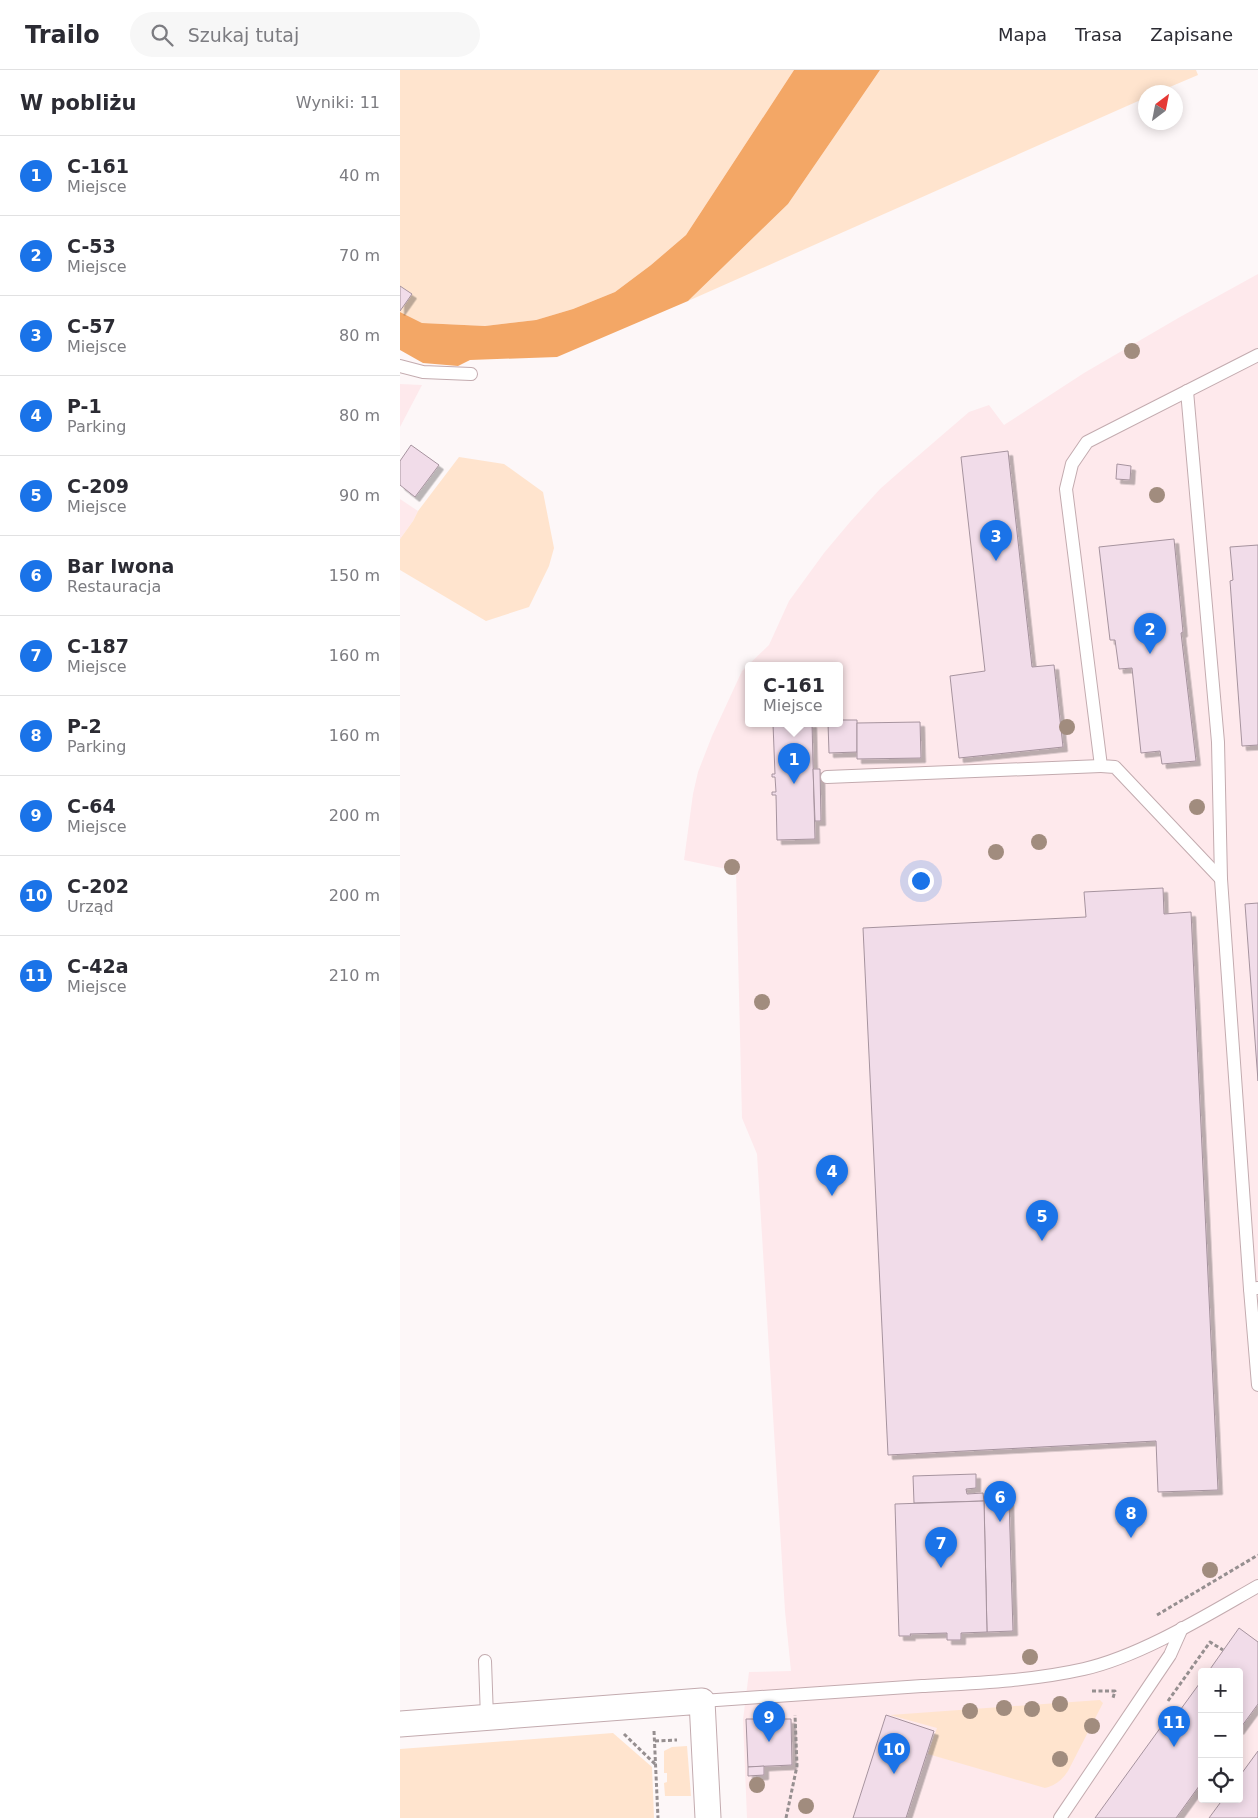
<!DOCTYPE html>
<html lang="pl">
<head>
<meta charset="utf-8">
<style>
  body { margin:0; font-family:"DejaVu Sans",sans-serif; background:#f7f7f7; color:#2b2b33 }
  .controls { position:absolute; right:15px; bottom:15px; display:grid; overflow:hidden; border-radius:5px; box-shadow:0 2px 12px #0003 }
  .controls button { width:45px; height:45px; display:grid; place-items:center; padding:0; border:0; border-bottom:1px solid #e1e1e2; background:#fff; color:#2b2b33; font:25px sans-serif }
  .compass { position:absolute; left:738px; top:15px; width:45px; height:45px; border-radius:50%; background:#fff; box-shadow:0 2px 12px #0003; rotate:32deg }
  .you { position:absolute; left:520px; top:810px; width:18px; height:18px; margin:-12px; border:4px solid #fff; border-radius:50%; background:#1a73e8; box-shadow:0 0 0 8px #1a73e833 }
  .badge { display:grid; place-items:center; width:32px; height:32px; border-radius:50%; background:#1a73e8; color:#fff; font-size:16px; font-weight:700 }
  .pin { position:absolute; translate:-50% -41px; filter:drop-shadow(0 1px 2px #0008) }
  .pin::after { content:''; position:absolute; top:26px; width:18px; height:15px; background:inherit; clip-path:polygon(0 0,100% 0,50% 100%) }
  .popup { position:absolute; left:345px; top:592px; width:98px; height:65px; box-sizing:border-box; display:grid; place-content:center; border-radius:5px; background:#fff; filter:drop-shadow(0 1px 4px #0005); font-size:16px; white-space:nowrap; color:#7c7c81 }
  .popup b { font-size:19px; color:#2b2b33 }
  .popup::after { content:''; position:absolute; left:50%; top:100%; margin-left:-10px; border:10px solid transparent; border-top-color:#fff }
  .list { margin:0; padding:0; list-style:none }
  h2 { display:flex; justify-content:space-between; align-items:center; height:65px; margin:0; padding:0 20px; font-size:21px }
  h2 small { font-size:16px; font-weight:400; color:#7c7c81 }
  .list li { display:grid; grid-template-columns:32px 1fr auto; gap:15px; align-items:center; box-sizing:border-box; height:80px; padding:0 20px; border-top:1px solid #e1e1e2 }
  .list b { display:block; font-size:19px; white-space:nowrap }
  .list p { margin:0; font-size:16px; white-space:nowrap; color:#7c7c81 }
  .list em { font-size:16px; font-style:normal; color:#7c7c81 }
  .icon { flex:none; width:28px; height:28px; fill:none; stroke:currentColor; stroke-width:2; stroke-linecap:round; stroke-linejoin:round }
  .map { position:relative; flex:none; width:858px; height:1748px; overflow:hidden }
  header { display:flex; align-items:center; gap:30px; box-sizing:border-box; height:70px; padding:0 25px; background:#fff; border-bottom:1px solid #e1e1e2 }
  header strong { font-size:24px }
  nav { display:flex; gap:28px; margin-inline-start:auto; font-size:18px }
  .search { width:350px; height:45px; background:#f7f7f7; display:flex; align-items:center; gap:12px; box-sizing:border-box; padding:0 18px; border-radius:28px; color:#7c7c81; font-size:19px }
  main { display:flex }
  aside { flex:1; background:#fff }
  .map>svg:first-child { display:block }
</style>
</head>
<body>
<header>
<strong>Trailo</strong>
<div class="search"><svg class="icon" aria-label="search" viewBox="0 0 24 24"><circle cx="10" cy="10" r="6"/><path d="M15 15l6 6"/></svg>Szukaj tutaj</div>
<nav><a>Mapa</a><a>Trasa</a><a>Zapisane</a></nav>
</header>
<main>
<aside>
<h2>W pobliżu<small>Wyniki: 11</small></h2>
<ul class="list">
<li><span class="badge">1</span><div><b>C-161</b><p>Miejsce</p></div><em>40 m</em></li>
<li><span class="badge">2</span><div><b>C-53</b><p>Miejsce</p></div><em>70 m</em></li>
<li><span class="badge">3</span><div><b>C-57</b><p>Miejsce</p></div><em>80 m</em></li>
<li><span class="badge">4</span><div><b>P-1</b><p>Parking</p></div><em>80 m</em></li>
<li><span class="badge">5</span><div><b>C-209</b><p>Miejsce</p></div><em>90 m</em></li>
<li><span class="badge">6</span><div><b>Bar Iwona</b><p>Restauracja</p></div><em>150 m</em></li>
<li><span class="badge">7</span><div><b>C-187</b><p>Miejsce</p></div><em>160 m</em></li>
<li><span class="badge">8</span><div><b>P-2</b><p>Parking</p></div><em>160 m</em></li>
<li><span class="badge">9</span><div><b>C-64</b><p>Miejsce</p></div><em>200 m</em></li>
<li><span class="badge">10</span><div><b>C-202</b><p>Urząd</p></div><em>200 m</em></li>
<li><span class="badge">11</span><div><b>C-42a</b><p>Miejsce</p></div><em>210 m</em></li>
</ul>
</aside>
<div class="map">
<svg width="858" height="1748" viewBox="0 0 858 1748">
  <defs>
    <filter id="shadow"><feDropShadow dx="4.5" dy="4.5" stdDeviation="0" flood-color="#0004"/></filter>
  </defs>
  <rect width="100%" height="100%" fill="#fdf7f8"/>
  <g fill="#fee9ec" fill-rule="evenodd">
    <path d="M858,204V1748H347L343,1650L349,1602L391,1601L385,1541L357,1084L342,1048L336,801L284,790L293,724L298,702L312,666L342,601L369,575L389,531L424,483L450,452L480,419L497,404L569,342L589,335L604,355L684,303L780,247ZM349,595H439V653H349ZM802,1602H839V1729H802Z"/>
    <polygon points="0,314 22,315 0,357"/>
    <polygon points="0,429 18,441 13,451 0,469"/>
  </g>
  <g fill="#ffe4ce">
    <polygon points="0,0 394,0 286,165 251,195 215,222 173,239 136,250 85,256 22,253 0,242"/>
    <polygon points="480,0 796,0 798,5 758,22 746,22 745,28 288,231 388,134"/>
    <polygon points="59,387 104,394 143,422 154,478 149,496 129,537 86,551 0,500 0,469 13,451 18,441"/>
    <path d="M700,1630L703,1633L668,1701C662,1710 656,1715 645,1718L528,1684L537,1658L490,1645Z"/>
    <polygon points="213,1663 252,1697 254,1748 0,1748 0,1679"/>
    <polygon points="287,1676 291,1726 265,1726 264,1713 267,1712 267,1703 264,1703 264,1681 272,1677"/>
  </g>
  <polygon fill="#f3a766" points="394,0 480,0 388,134 288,231 157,287 70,290 58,296 23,293 0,280 0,242 22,253 85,256 136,250 173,239 215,222 251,195 286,165"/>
  <g fill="#f1dce9" stroke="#a6939e" filter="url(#shadow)">
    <polygon points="0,216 12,224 0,241"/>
    <polygon points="11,375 39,395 15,427 0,415 0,391"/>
    <polygon points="608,381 632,597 654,595 663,677 559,688 550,606 585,601 561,387"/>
    <polygon points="717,394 731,396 730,410 716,409"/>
    <polygon points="774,469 783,562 781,563 796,691 762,694 760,681 741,683 732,598 719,599 715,570 710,570 699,477"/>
    <polygon points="858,475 858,675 842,676 830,511 833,510 830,477"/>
    <polygon points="439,650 457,650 457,682 429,683 428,653 439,653"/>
    <polygon points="520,652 521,688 457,689 457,653"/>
    <polygon points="412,653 415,769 377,770 376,725 372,725 372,722 376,722 375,707 372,707 372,704 375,704 373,654"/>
    <polygon points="413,699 420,699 421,751 415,751"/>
    <polygon points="763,818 764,844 791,842 818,1420 758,1422 756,1371 488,1385 463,858 686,847 684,822"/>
    <polygon points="858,833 858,1011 845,834"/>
    <polygon points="576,1404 576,1418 566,1419 567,1424 583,1423 584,1431 514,1433 513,1406"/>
    <polygon points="609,1430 613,1561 587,1562 584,1431"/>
    <polygon points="584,1431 587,1562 561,1563 561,1570 547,1570 547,1563 510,1564 511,1566 499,1566 495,1434"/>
    <polygon points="839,1558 858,1572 858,1634 839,1660 839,1602 808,1602"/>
    <polygon points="802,1610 802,1712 776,1748 695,1748 774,1639 778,1643"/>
    <polygon points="486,1645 534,1661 506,1748 453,1748"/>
    <polygon points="346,1649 391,1649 392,1695 348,1697"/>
    <polygon points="858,1681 858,1748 809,1748 823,1729 839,1729 839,1707"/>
    <polygon points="364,1696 364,1705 348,1706 348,1697"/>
  </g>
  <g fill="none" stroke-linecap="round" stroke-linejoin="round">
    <g stroke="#c3abaf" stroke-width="14">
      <g id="lane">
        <polyline points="0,296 23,302 71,304"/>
        <polyline points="787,321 818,672 821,809 850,1219"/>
        <polyline points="427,707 701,696"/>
        <polyline points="821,809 715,697 701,696 666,419 672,394 687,372 858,285"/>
        <polyline points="858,1218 850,1219 858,1315"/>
        <polyline points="85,1591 87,1648"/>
        <path d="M302,1631C376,1626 449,1621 522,1616C576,1613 631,1611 684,1599C741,1586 807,1545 858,1516"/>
        <polyline points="660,1748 770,1585 782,1558"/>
      </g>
    </g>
    <g stroke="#c3abaf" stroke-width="27">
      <polyline id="street" points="0,1654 302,1631 308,1748"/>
    </g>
    <g stroke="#968f90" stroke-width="3" stroke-dasharray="4 2.5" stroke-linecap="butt">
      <polyline points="757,1545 858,1485"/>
      <polyline points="692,1621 715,1621 713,1628"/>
      <polyline points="768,1631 810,1572 823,1580"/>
      <polyline points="254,1661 258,1748"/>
      <polyline points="224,1664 255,1694"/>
      <polyline points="255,1671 277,1670"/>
      <polyline points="386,1748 397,1696 395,1645"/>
    </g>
    <use href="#lane" stroke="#fff" stroke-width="12"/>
    <use href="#street" stroke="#fff" stroke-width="25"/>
  </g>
  <g fill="#a18c7e">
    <circle cx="732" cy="281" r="8"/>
    <circle cx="757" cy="425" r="8"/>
    <circle cx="667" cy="657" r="8"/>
    <circle cx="797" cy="737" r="8"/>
    <circle cx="639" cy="772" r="8"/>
    <circle cx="596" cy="782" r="8"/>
    <circle cx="332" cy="797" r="8"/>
    <circle cx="362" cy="932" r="8"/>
    <circle cx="810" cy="1500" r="8"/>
    <circle cx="630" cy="1587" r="8"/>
    <circle cx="660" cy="1634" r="8"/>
    <circle cx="604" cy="1638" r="8"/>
    <circle cx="632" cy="1639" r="8"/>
    <circle cx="570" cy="1641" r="8"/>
    <circle cx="692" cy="1656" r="8"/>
    <circle cx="660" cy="1689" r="8"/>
    <circle cx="357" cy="1715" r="8"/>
    <circle cx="406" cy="1736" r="8"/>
  </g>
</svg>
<div class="controls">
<button>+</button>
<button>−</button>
<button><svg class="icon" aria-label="locate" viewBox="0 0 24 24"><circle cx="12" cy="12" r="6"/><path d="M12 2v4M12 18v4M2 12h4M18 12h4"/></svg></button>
</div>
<svg class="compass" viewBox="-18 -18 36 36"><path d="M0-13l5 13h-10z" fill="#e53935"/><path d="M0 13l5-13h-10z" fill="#7c7c81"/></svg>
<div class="you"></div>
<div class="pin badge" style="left:394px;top:714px">1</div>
<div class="popup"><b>C-161</b>Miejsce</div>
<div class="pin badge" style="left:750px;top:584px">2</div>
<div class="pin badge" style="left:596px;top:491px">3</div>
<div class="pin badge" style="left:432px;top:1126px">4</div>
<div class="pin badge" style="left:642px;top:1171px">5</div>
<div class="pin badge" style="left:600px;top:1452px">6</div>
<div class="pin badge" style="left:541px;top:1498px">7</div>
<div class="pin badge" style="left:731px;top:1468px">8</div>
<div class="pin badge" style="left:369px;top:1672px">9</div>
<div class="pin badge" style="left:494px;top:1704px">10</div>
<div class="pin badge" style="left:774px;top:1677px">11</div>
</div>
</main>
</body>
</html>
